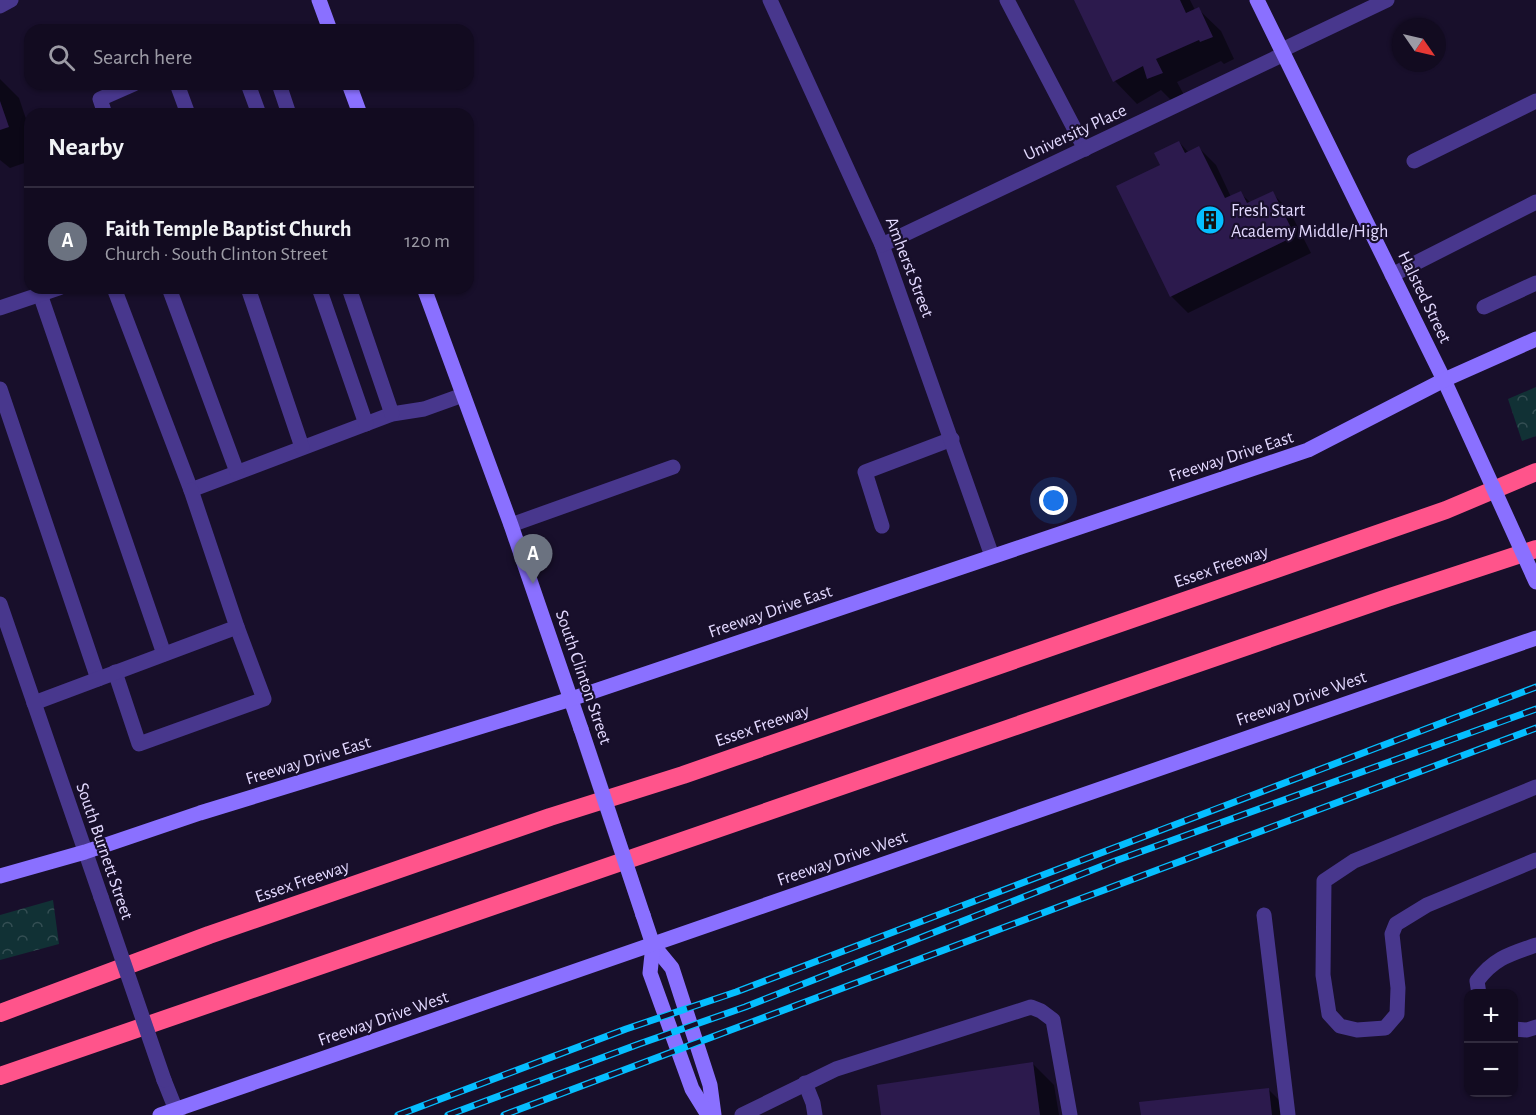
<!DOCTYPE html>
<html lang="en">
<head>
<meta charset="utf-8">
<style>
  body { margin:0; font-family:"Alegreya Sans",sans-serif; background:#1f192d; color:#f1f3f6 }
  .controls { position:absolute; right:18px; bottom:18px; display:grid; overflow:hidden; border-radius:12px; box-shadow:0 2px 4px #0004 }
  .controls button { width:54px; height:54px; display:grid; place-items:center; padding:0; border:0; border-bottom:2px solid #312b3e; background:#120b20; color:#f1f3f6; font:30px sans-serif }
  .compass { position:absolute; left:1392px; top:18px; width:54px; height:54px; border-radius:50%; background:#120b20; box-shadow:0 2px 4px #0004; rotate:124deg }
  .you { position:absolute; left:1054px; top:501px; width:21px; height:21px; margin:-15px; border:4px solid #fff; border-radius:50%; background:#1a73e8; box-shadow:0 0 0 9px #1a73e833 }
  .badge { display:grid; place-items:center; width:39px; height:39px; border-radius:50%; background:#05beff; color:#fff; font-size:20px; font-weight:700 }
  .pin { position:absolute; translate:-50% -50px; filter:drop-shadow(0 2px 3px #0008) }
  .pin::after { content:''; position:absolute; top:32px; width:21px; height:18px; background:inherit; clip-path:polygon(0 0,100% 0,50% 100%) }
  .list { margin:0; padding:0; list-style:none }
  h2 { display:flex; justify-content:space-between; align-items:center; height:78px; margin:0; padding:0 24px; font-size:26px }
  h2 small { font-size:20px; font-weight:400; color:#9c9ba5 }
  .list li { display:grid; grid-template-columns:39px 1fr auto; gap:18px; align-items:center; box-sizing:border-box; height:108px; padding:0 24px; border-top:2px solid #312b3e }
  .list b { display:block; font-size:22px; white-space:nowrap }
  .list p { margin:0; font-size:20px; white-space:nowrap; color:#9c9ba5 }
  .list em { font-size:20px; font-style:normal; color:#9c9ba5 }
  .icon { flex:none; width:33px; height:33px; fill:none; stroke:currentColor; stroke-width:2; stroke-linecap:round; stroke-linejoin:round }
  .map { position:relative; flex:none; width:1536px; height:1115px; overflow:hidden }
  .search { position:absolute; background:#120b20; box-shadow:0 2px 4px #0004; left:24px; top:24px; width:450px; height:66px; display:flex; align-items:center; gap:15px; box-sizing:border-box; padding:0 21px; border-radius:18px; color:#9c9ba5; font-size:22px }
  .panel { position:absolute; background:#120b20; box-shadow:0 2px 4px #0004; left:24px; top:108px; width:450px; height:186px; border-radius:18px }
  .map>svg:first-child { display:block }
</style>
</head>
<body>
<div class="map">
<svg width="1536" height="1115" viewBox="0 0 1536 1115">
  <defs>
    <pattern id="forest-crowns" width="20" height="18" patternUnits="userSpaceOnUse" patternTransform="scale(1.5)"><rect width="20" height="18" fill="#113135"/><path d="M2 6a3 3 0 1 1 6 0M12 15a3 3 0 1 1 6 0" fill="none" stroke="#344e53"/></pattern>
  </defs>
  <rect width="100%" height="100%" fill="#180f2b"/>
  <g fill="url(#forest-crowns)">
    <polygon points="1536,387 1536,436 1522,441 1508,399"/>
    <polygon points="53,900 59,944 0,960 0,915"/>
  </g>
  <g fill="#0007">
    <polygon points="1076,0 1190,0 1195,10 1198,9 1221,31 1234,59 1224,64 1221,61 1177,82 1184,95 1171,100 1161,90 1137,104 1115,81"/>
    <polygon points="0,79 19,98 30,131 30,161 10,168 0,160"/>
    <polygon points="1179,142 1189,153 1199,148 1216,165 1231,197 1240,193 1251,203 1272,193 1289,210 1311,253 1188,313 1171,296 1162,166"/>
    <polygon points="1032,1063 1054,1085 1059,1115 882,1115"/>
    <polygon points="1268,1089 1291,1112 1291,1115 1142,1115"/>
  </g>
  <g fill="#2c1a4d">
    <polygon points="1074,0 1180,0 1186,13 1199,7 1213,37 1200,42 1199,40 1156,59 1163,73 1147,79 1143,66 1113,82"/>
    <polygon points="0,101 9,127 0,130"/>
    <polygon points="1179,141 1185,153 1199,146 1225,198 1241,191 1247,203 1273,191 1295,236 1170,297 1116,186 1160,165 1154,153"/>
    <polygon points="1033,1062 1040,1115 881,1115 877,1085"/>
    <polygon points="1269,1088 1272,1115 1141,1115 1139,1102"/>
  </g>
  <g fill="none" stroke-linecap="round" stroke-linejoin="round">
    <g stroke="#48378d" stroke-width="15">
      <polyline points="1007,0 1085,149"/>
      <polyline points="1282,50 1387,0"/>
      <polyline points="177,84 188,114"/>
      <polyline points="248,84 259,114"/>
      <polyline points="279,84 289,114"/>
      <polyline points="105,114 100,99 134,84"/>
      <polyline points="1414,161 1536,101"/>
      <polyline points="1392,275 1536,202"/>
      <polyline points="114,288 191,490 392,414 424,409 463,395"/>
      <polyline points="169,288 237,472"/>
      <polyline points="248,288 302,447"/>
      <polyline points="319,288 366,424"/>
      <polyline points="349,288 392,414"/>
      <polyline points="40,294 164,654"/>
      <polyline points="1484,307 1536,283"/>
      <polyline points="0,308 59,288"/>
      <polyline points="0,389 98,679"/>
      <polyline points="511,525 673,467"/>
      <polyline points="882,526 865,472 952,439"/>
      <polyline points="115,672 139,744 264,699 237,627"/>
      <polyline points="34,703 237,627 191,490"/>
      <polyline points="1536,787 1354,861 1324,881 1323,975 1329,1014 1340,1026 1357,1030 1385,1028 1397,1014 1398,988 1392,934 1396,924 1427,905 1536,860"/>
      <polyline points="1264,915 1288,1115"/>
      <path d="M1479,994L1477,981C1494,958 1510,954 1536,945"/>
      <polyline points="1514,1029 1527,1030 1536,1027"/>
      <polyline points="805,1083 813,1103 815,1115"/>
      <polyline points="742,1115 836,1069 1031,1007 1041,1011 1053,1020 1070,1115"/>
    </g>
    <g stroke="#48378d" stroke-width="15">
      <polyline points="770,0 882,245 992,556"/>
      <polyline points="0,6 11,0"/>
      <polyline points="882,245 1284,54"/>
      <polyline points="0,604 101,897"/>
      <polyline points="164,1080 178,1115"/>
    </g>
    <g stroke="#8a70ff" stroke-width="15">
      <polyline points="319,0 330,30"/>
      <polyline points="1257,0 1444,380 1492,485"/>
      <polyline points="349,84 360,114"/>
      <polyline points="424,288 511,525 581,729"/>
      <polyline points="0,876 85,852 200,813 571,699 1308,450 1444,380 1536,339"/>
      <polyline points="643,915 653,945 672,968 710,1085 714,1115"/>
      <polyline points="653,945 650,973 692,1089 708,1115"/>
      <polyline points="160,1115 1536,638"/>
    </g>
    <g stroke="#ff548b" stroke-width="18">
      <polyline points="0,1013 209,935 550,817 683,775 1446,510 1536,472"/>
      <polyline points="0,1076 1387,598 1536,549"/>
    </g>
    <g stroke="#05beff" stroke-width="7">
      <g id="rail">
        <polyline points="398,1115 626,1029 736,992 1536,687"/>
        <polyline points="448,1115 639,1044 745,1007 1115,861 1536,709"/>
        <polyline points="504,1115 1536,728"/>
      </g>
    </g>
    <use href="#rail" stroke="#180f2b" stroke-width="4.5" stroke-dasharray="14" stroke-linecap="butt"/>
    <polyline stroke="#48378d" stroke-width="15" points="101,897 164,1080"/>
    <g stroke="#8a70ff" stroke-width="15">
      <polyline points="1492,485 1536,582"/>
      <polyline points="581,729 643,915"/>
    </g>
  </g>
  <defs>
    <g id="building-disc" transform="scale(1.5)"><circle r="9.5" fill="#05beff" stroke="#180f2b"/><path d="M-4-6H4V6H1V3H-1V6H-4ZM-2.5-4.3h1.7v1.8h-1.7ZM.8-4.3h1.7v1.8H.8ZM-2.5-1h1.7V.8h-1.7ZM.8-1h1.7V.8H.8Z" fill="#111"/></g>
  </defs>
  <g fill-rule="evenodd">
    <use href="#building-disc" x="1210" y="220"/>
  </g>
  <g text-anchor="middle" stroke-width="4.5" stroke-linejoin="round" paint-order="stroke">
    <g font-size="18" fill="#e3d9ff" stroke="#180f2b">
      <text transform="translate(1075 132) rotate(-25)" y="6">University Place</text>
      <text transform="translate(910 267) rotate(69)" y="6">Amherst Street</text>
      <text transform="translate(1425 297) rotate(64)" y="6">Halsted Street</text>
      <text transform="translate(1231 456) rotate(-18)" y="6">Freeway Drive East</text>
      <text transform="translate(1221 566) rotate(-19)" y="6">Essex Freeway</text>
      <text transform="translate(770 611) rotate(-19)" y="6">Freeway Drive East</text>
      <text transform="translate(584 677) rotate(71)" y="6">South Clinton Street</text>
      <text transform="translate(1301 698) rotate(-19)" y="6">Freeway Drive West</text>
      <text transform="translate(762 725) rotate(-19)" y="6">Essex Freeway</text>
      <text transform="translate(308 760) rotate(-17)" y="6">Freeway Drive East</text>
      <text transform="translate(105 851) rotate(71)" y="6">South Burnett Street</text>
      <text transform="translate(842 858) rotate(-19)" y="6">Freeway Drive West</text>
      <text transform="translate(302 881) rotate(-19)" y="6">Essex Freeway</text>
      <text transform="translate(383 1018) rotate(-19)" y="6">Freeway Drive West</text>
    </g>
    <g font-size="18" fill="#e3d9ff" stroke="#180f2b" text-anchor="start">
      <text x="1231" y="216">Fresh Start<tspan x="1231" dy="21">Academy Middle/High</tspan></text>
    </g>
  </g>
</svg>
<div class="controls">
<button>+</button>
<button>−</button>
</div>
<svg class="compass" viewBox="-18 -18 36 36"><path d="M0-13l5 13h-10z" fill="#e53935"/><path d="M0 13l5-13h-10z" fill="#9c9ba5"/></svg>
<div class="you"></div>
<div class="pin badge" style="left:533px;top:584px;background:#6b7280">A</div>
<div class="search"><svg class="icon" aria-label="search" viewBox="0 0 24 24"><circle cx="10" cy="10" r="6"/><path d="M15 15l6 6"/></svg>Search here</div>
<section class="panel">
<h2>Nearby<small></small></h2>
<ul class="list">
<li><span class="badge" style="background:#6b7280">A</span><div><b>Faith Temple Baptist Church</b><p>Church · South Clinton Street</p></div><em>120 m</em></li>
</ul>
</section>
</div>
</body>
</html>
